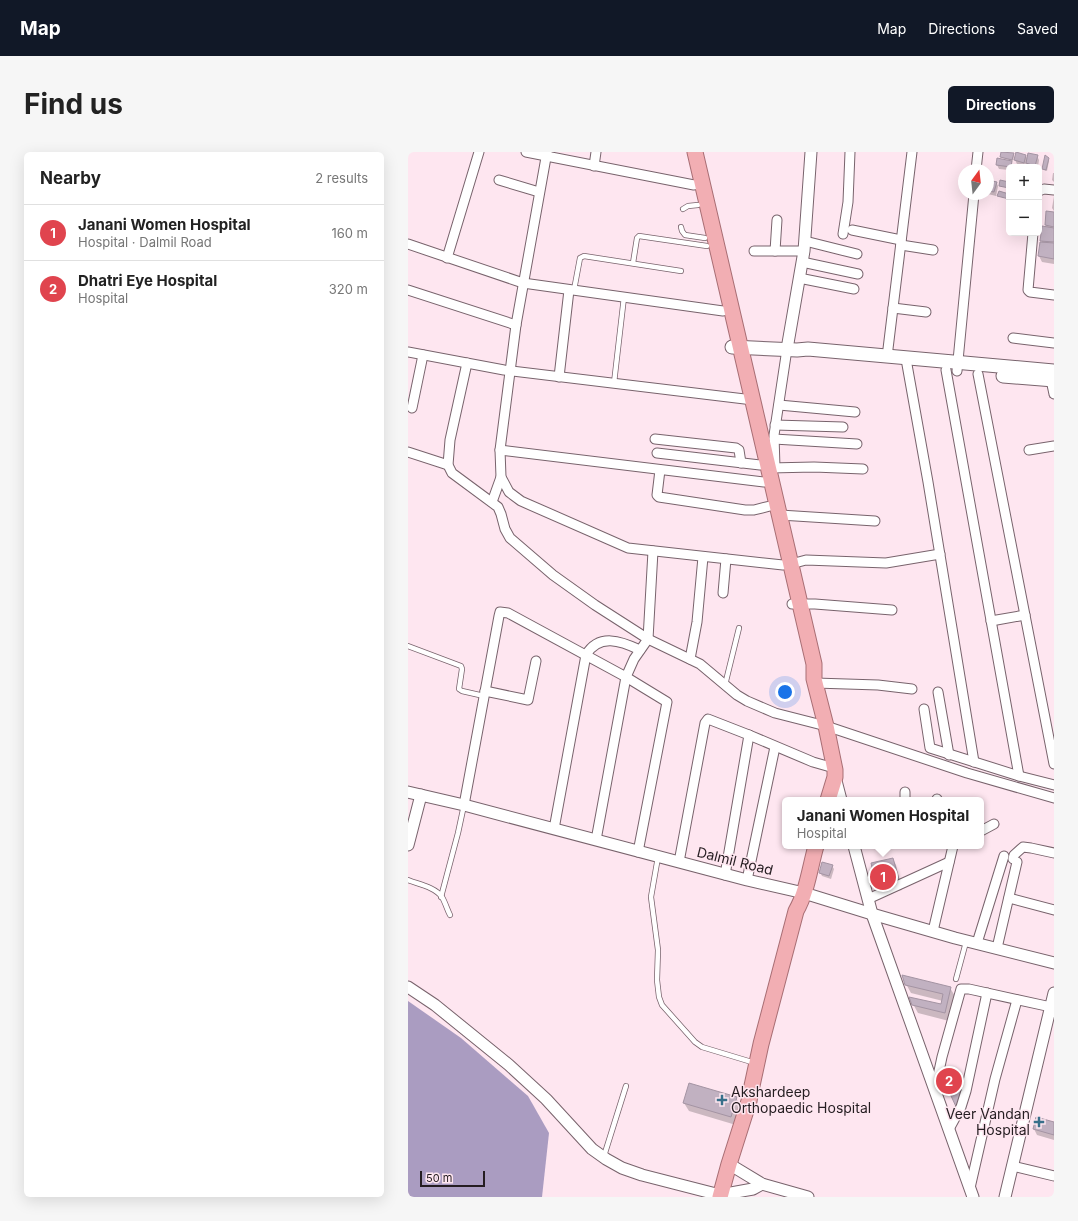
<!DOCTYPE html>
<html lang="en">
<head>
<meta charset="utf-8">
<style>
  body { margin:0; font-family:Inter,sans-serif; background:#f6f6f6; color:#222 }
  .controls { position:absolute; right:12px; top:12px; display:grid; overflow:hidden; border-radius:6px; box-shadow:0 4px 16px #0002 }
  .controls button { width:36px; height:36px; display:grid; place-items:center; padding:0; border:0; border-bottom:1px solid #e0e0e0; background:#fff; color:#222; font:20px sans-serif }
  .compass { position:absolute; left:550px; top:12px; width:36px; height:36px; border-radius:50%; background:#fff; box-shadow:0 4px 16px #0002; rotate:15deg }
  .scale { position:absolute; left:12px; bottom:10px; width:65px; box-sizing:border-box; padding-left:4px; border:2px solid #251d21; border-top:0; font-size:11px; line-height:14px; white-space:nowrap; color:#251d21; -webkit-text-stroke:3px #fee6f0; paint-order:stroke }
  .you { position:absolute; left:377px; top:540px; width:14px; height:14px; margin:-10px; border:3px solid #fff; border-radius:50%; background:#1a73e8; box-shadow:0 0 0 6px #1a73e833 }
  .badge { display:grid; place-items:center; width:26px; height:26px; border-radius:50%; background:#111827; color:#fff; font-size:13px; font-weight:700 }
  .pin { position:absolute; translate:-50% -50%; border:2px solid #fff; box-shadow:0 1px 4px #0006 }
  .popup { position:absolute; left:374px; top:645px; width:202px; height:52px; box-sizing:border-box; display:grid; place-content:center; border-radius:6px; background:#fff; filter:drop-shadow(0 1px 3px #0005); font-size:13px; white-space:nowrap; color:#767676 }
  .popup b { font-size:15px; color:#222 }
  .popup::after { content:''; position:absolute; left:50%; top:100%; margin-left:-8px; border:8px solid transparent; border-top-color:#fff }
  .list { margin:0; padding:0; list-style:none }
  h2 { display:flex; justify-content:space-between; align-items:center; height:52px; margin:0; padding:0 16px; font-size:17px }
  h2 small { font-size:13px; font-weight:400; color:#767676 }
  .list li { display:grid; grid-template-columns:26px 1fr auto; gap:12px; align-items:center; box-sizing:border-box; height:56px; padding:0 16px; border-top:1px solid #e0e0e0 }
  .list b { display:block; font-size:15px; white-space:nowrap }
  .list p { margin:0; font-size:13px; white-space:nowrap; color:#767676 }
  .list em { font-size:13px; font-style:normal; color:#767676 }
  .map { position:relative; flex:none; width:646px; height:1045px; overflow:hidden; border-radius:6px }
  header { display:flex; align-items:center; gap:24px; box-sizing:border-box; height:56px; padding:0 20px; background:#111827; color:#fff }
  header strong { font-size:19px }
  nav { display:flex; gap:22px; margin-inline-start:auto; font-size:14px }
  .intro { display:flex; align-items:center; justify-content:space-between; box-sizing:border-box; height:96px; padding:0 24px }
  h1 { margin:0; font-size:28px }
  .button { padding:10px 18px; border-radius:6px; background:#111827; color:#fff; font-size:14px; font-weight:700 }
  main { display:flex; gap:24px; padding:0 24px }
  aside { flex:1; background:#fff; border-radius:6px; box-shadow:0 4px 16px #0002 }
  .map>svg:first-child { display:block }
</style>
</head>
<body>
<header>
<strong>Map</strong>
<nav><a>Map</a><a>Directions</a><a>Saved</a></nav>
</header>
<div class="intro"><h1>Find us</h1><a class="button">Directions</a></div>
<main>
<aside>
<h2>Nearby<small>2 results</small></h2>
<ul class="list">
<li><span class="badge" style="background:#e0444e">1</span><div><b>Janani Women Hospital</b><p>Hospital · Dalmil Road</p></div><em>160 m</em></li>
<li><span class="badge" style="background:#e0444e">2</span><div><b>Dhatri Eye Hospital</b><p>Hospital</p></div><em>320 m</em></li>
</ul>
</aside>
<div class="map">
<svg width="646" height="1045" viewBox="0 0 646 1045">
  <rect width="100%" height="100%" fill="#fee6f0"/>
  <polygon fill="#aa9cc1" points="0,849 53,886 120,944 141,981 134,1045 0,1045"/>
  <g fill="#0003">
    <polygon points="594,0 605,2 606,4 605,9 602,8 605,15 601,15 601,18 591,17 589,13 602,10 602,8 594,6"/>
    <polygon points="618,4 620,8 629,4 631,8 630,15 609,15 609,12 607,8"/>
    <polygon points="640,7 641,9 639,19 636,18 635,17"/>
    <polygon points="645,21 646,21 646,30 644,28"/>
    <polygon points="580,29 588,30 590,34 588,44 580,42"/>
    <polygon points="646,44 646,59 644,56"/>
    <polygon points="639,60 646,61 646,112 634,110 631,104 635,92 633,88 639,76 638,73"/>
    <polygon points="485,707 488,713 494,738 474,743 470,737"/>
    <polygon points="424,714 426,717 423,727 414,724 412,720"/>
    <polygon points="498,832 542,836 547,844 541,869 510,861 505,852 533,853 535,849 503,841"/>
    <polygon points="328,946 333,954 328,973 281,959 276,951"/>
    <polygon points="646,971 646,988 629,983 626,977"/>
  </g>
  <g fill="#c1b1c1" stroke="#a494a3">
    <polygon points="593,0 606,1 604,8 592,5"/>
    <polygon points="608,0 618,3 616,11 606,8"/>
    <polygon points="620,1 630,3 627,14 618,11"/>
    <polygon points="637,3 641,6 638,18 634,17"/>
    <polygon points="589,6 604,9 603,15 588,13"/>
    <polygon points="580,28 589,30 586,40 580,39"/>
    <polygon points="592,28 601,30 601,36 591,34"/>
    <polygon points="591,39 601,42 601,47 589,44"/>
    <polygon points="638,59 646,60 646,75 637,73"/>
    <polygon points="634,74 646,76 646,90 632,89"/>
    <polygon points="632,90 646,91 646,107 630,104"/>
    <polygon points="485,706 492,731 469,737 463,711"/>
    <polygon points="414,710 425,713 421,724 411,721"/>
    <polygon points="494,823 543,835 537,861 504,853 501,845 533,852 535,842 497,833"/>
    <polygon points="532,920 558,926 550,959"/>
    <polygon points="281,931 329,945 323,965 275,951"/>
    <polygon points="628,965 646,970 646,983 625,977"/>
  </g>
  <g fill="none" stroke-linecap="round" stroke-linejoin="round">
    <g stroke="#78636c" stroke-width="6">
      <g id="service">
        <polyline points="275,57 280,54 290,53"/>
        <polyline points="273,75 274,79 277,83 297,86"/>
        <polyline points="225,111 229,86 231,84 299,94"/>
        <polyline points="166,138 172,106 176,104 273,119"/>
        <polyline points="206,231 216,145"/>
        <polyline points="0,494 53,514 54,517 51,537 54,539 76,544"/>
        <polyline points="317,533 331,476"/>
        <polyline points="250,705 243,745 250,798 249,828 251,845 254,853 287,890 294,895 347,911"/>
        <path d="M0,728C10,732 27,735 34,745C37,750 39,757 42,763"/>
        <polyline points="33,745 50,681 56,653"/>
        <polyline points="548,827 558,790"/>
        <polyline points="196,1004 218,934"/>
      </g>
    </g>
    <g stroke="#78636c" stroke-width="11">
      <g id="minor">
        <polyline points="118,0 286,33"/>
        <polyline points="139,0 108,173 92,298 93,325 101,340 113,349 220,396 375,413"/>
        <polyline points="186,14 188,0"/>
        <polyline points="568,18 570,0"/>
        <polyline points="91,28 131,40"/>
        <polyline points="631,39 636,37 646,38"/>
        <polyline points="444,78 493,88"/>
        <polyline points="625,81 620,138 622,140 646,143"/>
        <polyline points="435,82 440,50 442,0"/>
        <polyline points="397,89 449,102"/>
        <polyline points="0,92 115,131 315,159"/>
        <polyline points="493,93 525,98"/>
        <polyline points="346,99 396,99"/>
        <polyline points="367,99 369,68"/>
        <polyline points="39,106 71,0"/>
        <polyline points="394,110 450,122"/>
        <polyline points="391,126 446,137"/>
        <polyline points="0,138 108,173"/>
        <polyline points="485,156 518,160"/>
        <polyline points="605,186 646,191"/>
        <polyline points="0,200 96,218 345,248"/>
        <polyline points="479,205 504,0"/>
        <polyline points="498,207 520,330 566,610"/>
        <polyline points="59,211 42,288 40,313 44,321 90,355 93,362 97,377 102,386 145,423 187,453 240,487 292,512 329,543 339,549 367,561 418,574 559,621 646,646"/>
        <polyline points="538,218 611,624"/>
        <polyline points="549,219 566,42"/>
        <path d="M570,222C596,352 620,482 646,612"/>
        <polyline points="642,223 646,242"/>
        <polyline points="151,225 161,138"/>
        <polyline points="371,253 447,260"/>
        <polyline points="4,256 15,203"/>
        <polyline points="367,273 435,275"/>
        <polyline points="247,287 328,296 331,298 333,311"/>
        <polyline points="366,287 449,292"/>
        <polyline points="92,298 356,330"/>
        <polyline points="621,298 646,294"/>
        <polyline points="0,300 40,313"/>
        <polyline points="249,301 352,313"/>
        <polyline points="362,316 406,315 455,317"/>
        <polyline points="367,316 366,283 379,197"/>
        <polyline points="252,318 249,343 251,345 337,358 346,358 362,354"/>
        <polyline points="84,350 93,325"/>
        <polyline points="372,363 467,369"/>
        <polyline points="383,412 398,408 478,411 532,402"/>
        <polyline points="315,441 318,407"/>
        <polyline points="384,452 407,452 484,458"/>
        <polyline points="583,469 617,463"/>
        <polyline points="282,507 289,470 295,405"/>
        <polyline points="407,531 470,533 504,537"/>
        <polyline points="77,539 120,548 128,509"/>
        <polyline points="530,540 541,603"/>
        <polyline points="516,557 522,596 611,624 646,633"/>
        <polyline points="497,648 497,640"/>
        <polyline points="529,648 529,647"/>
        <polyline points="56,653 91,464 92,460 100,461 218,525 259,550 230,700"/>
        <path d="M146,677L178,503C191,481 213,489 232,498"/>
        <polyline points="573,679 586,672"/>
        <polyline points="188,688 218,525 226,507 240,487 245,399"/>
        <polyline points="605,707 606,703 615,695 623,696 646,701"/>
        <polyline points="271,710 297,571 300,567 341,583 405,610 426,616"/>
        <polyline points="317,723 341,583"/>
        <polyline points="339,728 367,595"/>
        <polyline points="601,746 646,758"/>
        <polyline points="460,747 541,710"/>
        <polyline points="525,779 545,694"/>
        <polyline points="569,791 596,704"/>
        <polyline points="589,796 609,710"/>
        <polyline points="527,938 534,905 553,837 561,837 643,855"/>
        <polyline points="541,977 553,955 558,939 579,841"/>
        <polyline points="604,1014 646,1024"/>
        <polyline points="562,1036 587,927 609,848"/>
      </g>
    </g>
    <g stroke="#78636c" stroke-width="13">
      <g id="tertiary">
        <polyline points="379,197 396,99 403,0"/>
        <polyline points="427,625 433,648"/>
        <polyline points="0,640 56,653 339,728 396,741 464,762 547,786 646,811"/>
        <polyline points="0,693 13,643"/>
        <polyline points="446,694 464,762 565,1045"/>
        <polyline points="0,835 27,853 101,913 138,947 184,997 198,1007 214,1016 234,1023 312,1043 345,1037 354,1032"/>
        <polyline points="321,1012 354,1032 400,1045"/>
        <polyline points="597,1045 646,841"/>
      </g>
    </g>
    <g stroke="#78636c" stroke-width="15">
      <g id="secondary">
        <polyline points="324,195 389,198 400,197 646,219"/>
        <polyline points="595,224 646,228"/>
      </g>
    </g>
    <g stroke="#a86e74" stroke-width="17">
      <g id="trunk">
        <polyline points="287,0 406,512 406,527 418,574 427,618 427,625 420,648"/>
        <path d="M312,1045L321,1012L341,949L342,943L353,892L388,759C399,740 402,715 408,694"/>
      </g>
    </g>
    <use href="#service" stroke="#fff" stroke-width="4.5"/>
    <use href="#minor" stroke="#fff" stroke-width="9"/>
    <use href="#tertiary" stroke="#fff" stroke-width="11"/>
    <use href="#secondary" stroke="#fff" stroke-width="13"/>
    <use href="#trunk" stroke="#f2aeb3" stroke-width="15"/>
  </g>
  <g fill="#376f8a" stroke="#fee6f0" stroke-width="1.5">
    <path d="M312 942h4v4h4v4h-4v4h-4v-4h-4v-4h4z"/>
    <path d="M629 964h4v4h4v4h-4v4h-4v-4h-4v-4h4z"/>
  </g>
  <g text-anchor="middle" stroke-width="3" stroke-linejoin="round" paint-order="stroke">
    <g font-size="14" fill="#251d21" stroke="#fee6f0">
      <text transform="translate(327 709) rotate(14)" y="5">Dalmil Road</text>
    </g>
    <g font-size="14" fill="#251d21" stroke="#fee6f0" text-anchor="start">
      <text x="323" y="945">Akshardeep<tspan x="323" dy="16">Orthopaedic Hospital</tspan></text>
      <text x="622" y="967" text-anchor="end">Veer Vandan<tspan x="622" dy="16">Hospital</tspan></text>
    </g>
  </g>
</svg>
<div class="controls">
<button>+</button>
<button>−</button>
</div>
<svg class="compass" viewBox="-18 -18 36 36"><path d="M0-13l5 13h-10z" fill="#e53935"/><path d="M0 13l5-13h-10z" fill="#767676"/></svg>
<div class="scale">50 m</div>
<div class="you"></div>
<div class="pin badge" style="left:475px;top:725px;background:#e0444e">1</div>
<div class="popup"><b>Janani Women Hospital</b>Hospital</div>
<div class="pin badge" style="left:541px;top:929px;background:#e0444e">2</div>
</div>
</main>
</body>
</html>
